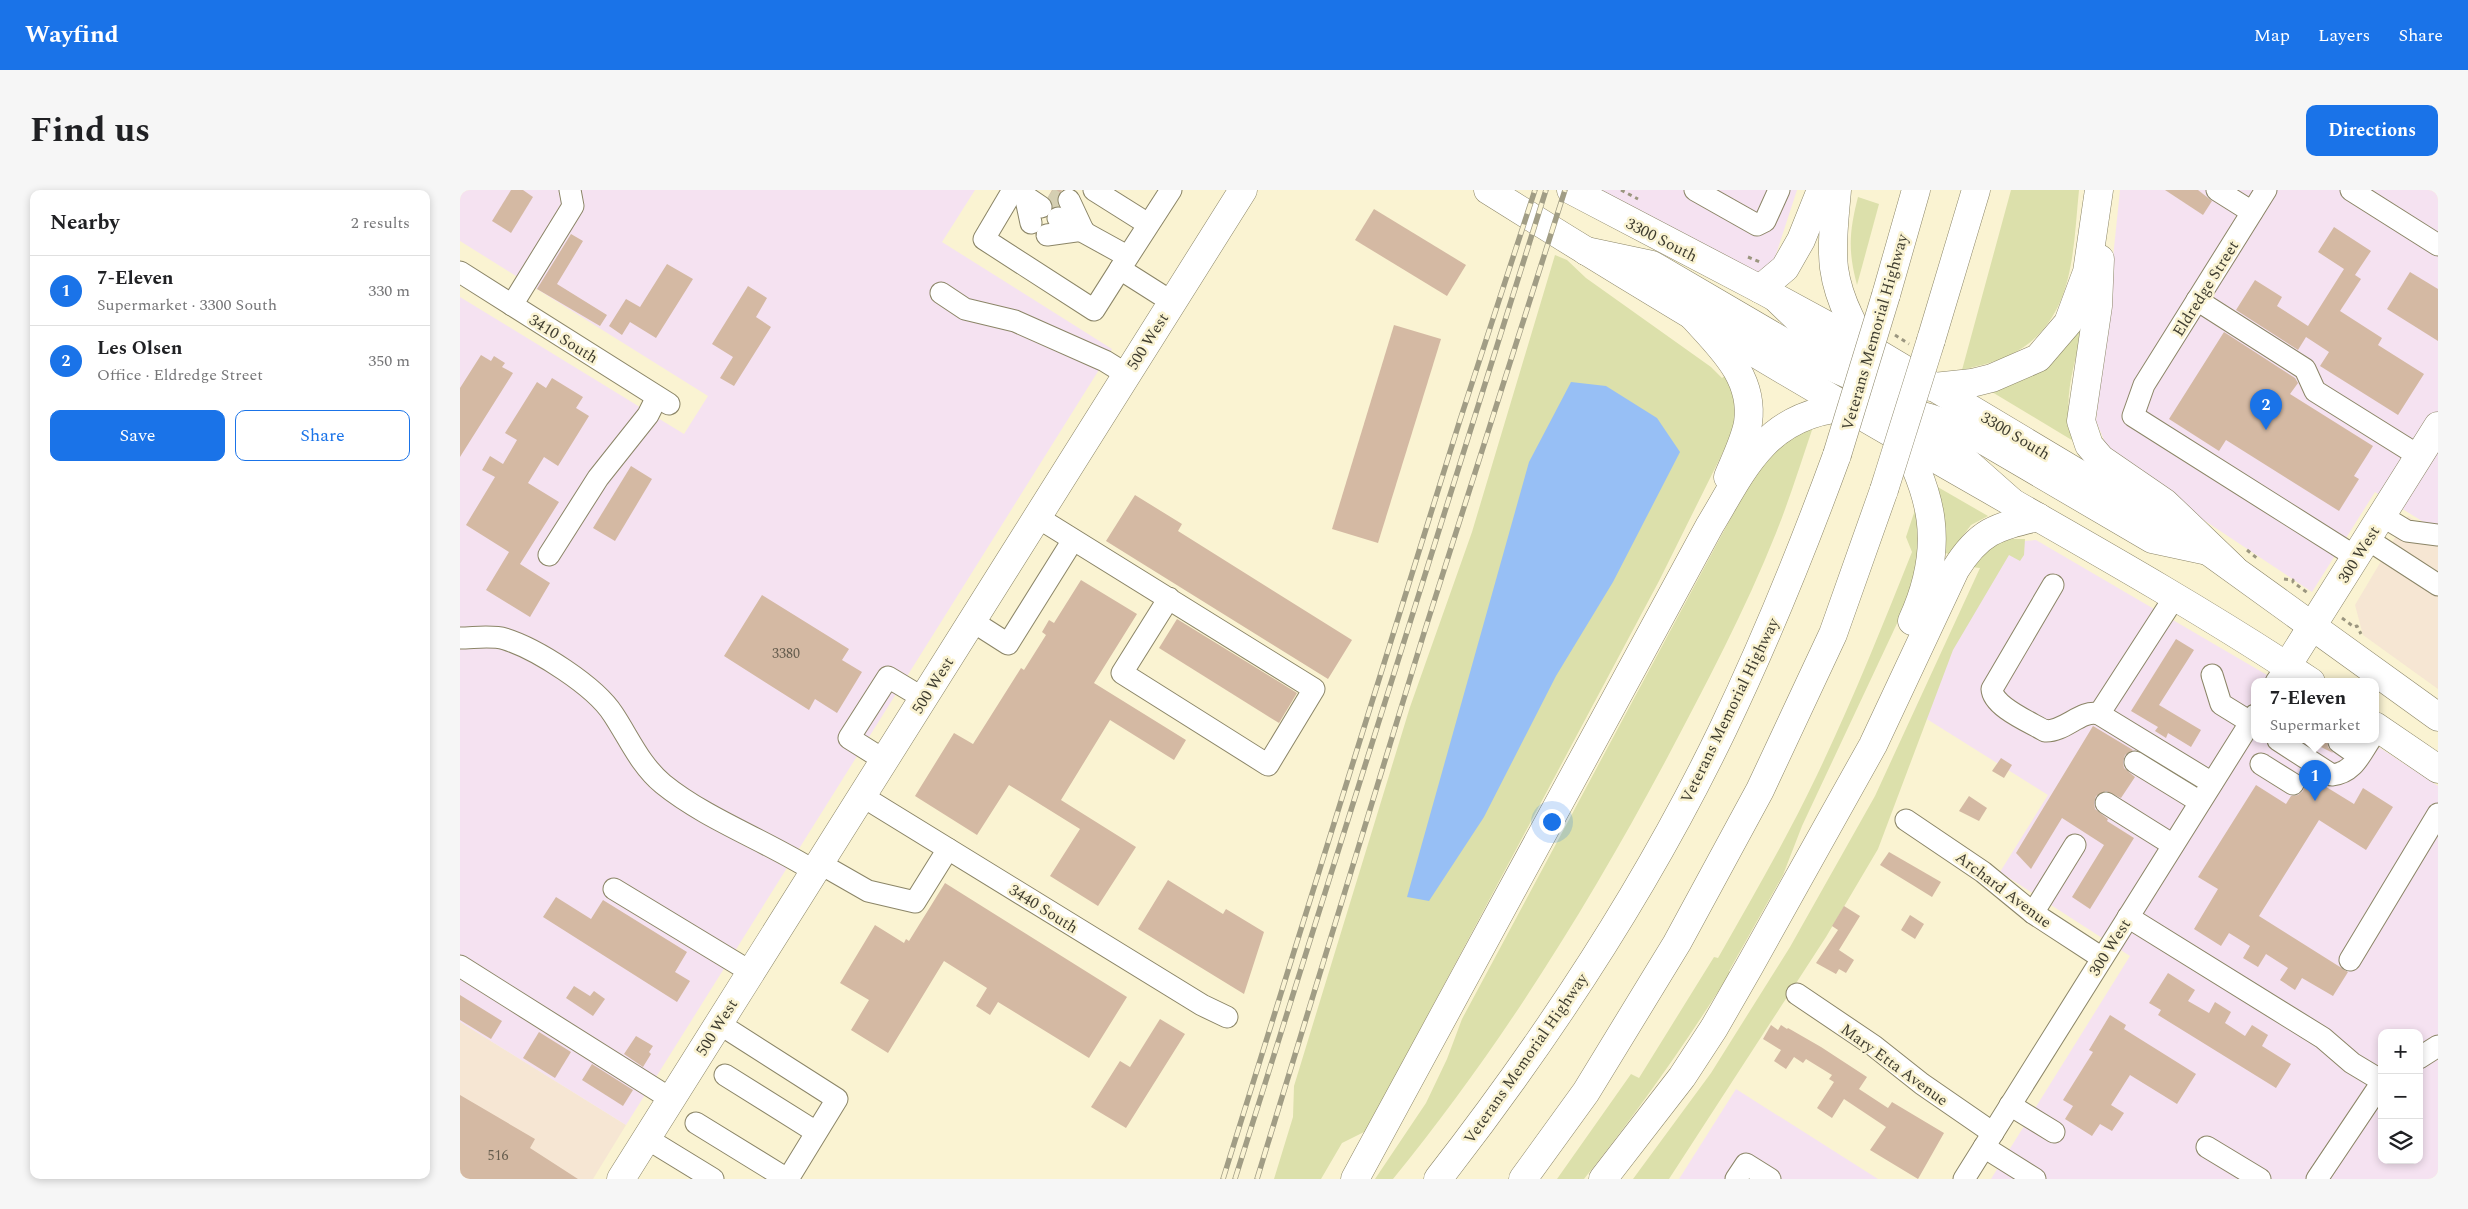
<!DOCTYPE html>
<html lang="en">
<head>
<meta charset="utf-8">
<style>
  body { margin:0; font-family:Spectral,serif; background:#f6f6f6; color:#202124 }
  .controls { position:absolute; right:15px; bottom:15px; display:grid; overflow:hidden; border-radius:10px; box-shadow:0 2px 8px #0003 }
  .controls button { width:45px; height:45px; display:grid; place-items:center; padding:0; border:0; border-bottom:1px solid #e0e0e0; background:#fff; color:#202124; font:25px sans-serif }
  .you { position:absolute; left:1091px; top:631px; width:18px; height:18px; margin:-12px; border:4px solid #fff; border-radius:50%; background:#1a73e8; box-shadow:0 0 0 8px #1a73e833 }
  .badge { display:grid; place-items:center; width:32px; height:32px; border-radius:50%; background:#1a73e8; color:#fff; font-size:16px; font-weight:700 }
  .pin { position:absolute; translate:-50% -41px; filter:drop-shadow(0 1px 2px #0008) }
  .pin::after { content:''; position:absolute; top:26px; width:18px; height:15px; background:inherit; clip-path:polygon(0 0,100% 0,50% 100%) }
  .popup { position:absolute; left:1791px; top:488px; width:128px; height:65px; box-sizing:border-box; display:grid; place-content:center; border-radius:10px; background:#fff; filter:drop-shadow(0 1px 4px #0005); font-size:16px; white-space:nowrap; color:#757577 }
  .popup b { font-size:19px; color:#202124 }
  .popup::after { content:''; position:absolute; left:50%; top:100%; margin-left:-10px; border:10px solid transparent; border-top-color:#fff }
  .list { margin:0; padding:0; list-style:none }
  h2 { display:flex; justify-content:space-between; align-items:center; height:65px; margin:0; padding:0 20px; font-size:21px }
  h2 small { font-size:16px; font-weight:400; color:#757577 }
  .list li { display:grid; grid-template-columns:32px 1fr auto; gap:15px; align-items:center; box-sizing:border-box; height:70px; padding:0 20px; border-top:1px solid #e0e0e0 }
  .list b { display:block; font-size:19px; white-space:nowrap }
  .list p { margin:0; font-size:16px; white-space:nowrap; color:#757577 }
  .list em { font-size:16px; font-style:normal; color:#757577 }
  .actions { display:flex; gap:10px; padding:15px 20px }
  .actions a { flex:1; padding:11px 0; border:1px solid #1a73e8; border-radius:10px; text-align:center; font-size:18px; color:#1a73e8 }
  .actions .main { background:#1a73e8; color:#fff }
  .icon { flex:none; width:28px; height:28px; fill:none; stroke:currentColor; stroke-width:2; stroke-linecap:round; stroke-linejoin:round }
  .map { position:relative; flex:none; width:1978px; height:989px; overflow:hidden; border-radius:10px }
  header { display:flex; align-items:center; gap:30px; box-sizing:border-box; height:70px; padding:0 25px; background:#1a73e8; color:#fff }
  header strong { font-size:24px }
  nav { display:flex; gap:28px; margin-inline-start:auto; font-size:18px }
  .intro { display:flex; align-items:center; justify-content:space-between; box-sizing:border-box; height:120px; padding:0 30px }
  h1 { margin:0; font-size:35px }
  .button { padding:12px 22px; border-radius:10px; background:#1a73e8; color:#fff; font-size:18px; font-weight:700 }
  main { display:flex; gap:30px; padding:0 30px }
  aside { flex:1; background:#fff; border-radius:10px; box-shadow:0 2px 8px #0003 }
  .map>svg:first-child { display:block }
</style>
</head>
<body>
<header>
<strong>Wayfind</strong>
<nav><a>Map</a><a>Layers</a><a>Share</a></nav>
</header>
<div class="intro"><h1>Find us</h1><a class="button">Directions</a></div>
<main>
<aside>
<h2>Nearby<small>2 results</small></h2>
<ul class="list">
<li><span class="badge">1</span><div><b>7-Eleven</b><p>Supermarket · 3300 South</p></div><em>330 m</em></li>
<li><span class="badge">2</span><div><b>Les Olsen</b><p>Office · Eldredge Street</p></div><em>350 m</em></li>
</ul>
<div class="actions"><a class="main">Save</a><a>Share</a></div>
</aside>
<div class="map">
<svg width="1978" height="989" viewBox="0 0 1978 989">
  <rect width="100%" height="100%" fill="#faf3d2"/>
  <g fill="#f6e6d3">
    <polygon points="1948,326 1978,346 1978,499 1903,445 1895,415"/>
    <polygon points="0,832 166,935 133,989 0,989"/>
  </g>
  <g fill="#f5e2f1" fill-rule="evenodd">
    <polygon points="0,0 515,0 482,52 652,159 166,935 0,832 0,107 224,244 248,206 0,51"/>
    <polygon points="1137,0 1337,0 1307,92"/>
    <polygon points="1660,0 1978,0 1978,341 1915,302 1852,402 1652,269 1636,231"/>
    <path d="M1576,350L1819,492H1795V550H1908L1978,596V989H1531L1670,766L1540,682L1588,605L1454,521L1540,353ZM1922,843H1959V970H1922Z"/>
    <polygon points="1276,899 1418,989 1219,989"/>
  </g>
  <g fill="#dce0ab">
    <path d="M1551,0H1619C1613,58 1615,126 1559,160C1542,171 1521,175 1502,180Z"/>
    <path d="M1398,7L1419,14L1397,95C1388,61 1389,42 1398,7Z"/>
    <path d="M1095,65L1107,70L1126,88L1251,177L1262,188L1266,185C1276,207 1278,221 1272,244L1199,391L906,941L882,953L861,989H814L833,927L834,896L950,517L1012,342Z"/>
    <path d="M1619,137L1623,139C1614,177 1600,214 1615,252L1532,202C1577,188 1588,170 1619,137Z"/>
    <path d="M1353,237C1341,272 1330,308 1316,343C1285,421 1245,496 1206,570C1127,718 1039,859 933,989H915L966,913L987,869L1002,829L1288,296C1310,265 1319,255 1353,237Z"/>
    <polygon points="1476,296 1528,326 1511,335 1489,364 1485,363 1485,331"/>
    <path d="M1456,317L1459,349L1456,393L1342,636L1323,685L1269,781L1270,783C1225,854 1177,923 1124,989H1097L1171,884L1179,888L1254,767L1258,768C1292,708 1327,648 1357,585C1392,512 1422,437 1452,362L1446,347Z"/>
    <path d="M1552,349H1565L1564,365L1560,371L1549,365L1493,460L1418,659L1366,747L1209,989H1173L1251,883L1330,757L1415,606L1520,378L1511,377C1524,363 1533,353 1552,349Z"/>
  </g>
  <polygon fill="#97bff5" points="1111,192 1146,196 1197,228 1220,262 1153,392 1096,486 1024,627 969,711 947,707 1069,272"/>
  <g fill="#d4b9a3">
    <polygon points="51,0 63,0 73,7 51,43 32,31"/>
    <polygon points="592,0 602,0 597,8 598,16 593,17 588,7"/>
    <polygon points="1705,0 1738,0 1752,11 1743,25"/>
    <polygon points="914,19 1006,75 987,106 895,50"/>
    <polygon points="1874,37 1911,61 1895,85 1901,89 1880,121 1922,148 1918,155 1964,184 1938,225 1860,176 1869,162 1846,147 1838,160 1776,120 1795,90 1822,107 1817,116 1848,136 1884,79 1858,62"/>
    <polygon points="111,44 123,51 97,94 147,125 140,136 77,99"/>
    <polygon points="207,74 233,89 196,148 170,132 162,145 149,136 166,109 180,117"/>
    <polygon points="1950,82 1978,99 1978,151 1927,119"/>
    <polygon points="288,96 307,108 296,127 311,137 274,196 260,188 273,167 252,154"/>
    <polygon points="934,135 981,149 918,353 872,339"/>
    <polygon points="1764,142 1835,188 1838,193 1830,204 1913,256 1894,286 1899,289 1879,321 1766,250 1759,261 1709,229"/>
    <polygon points="21,165 31,171 34,166 45,173 42,177 53,183 0,267 0,198"/>
    <polygon points="92,188 123,207 116,218 129,226 98,276 84,267 68,293 99,312 60,374 90,393 70,427 26,400 49,362 6,335 35,287 22,280 30,266 43,274 57,250 45,243 77,192 86,198"/>
    <polygon points="171,276 192,289 155,351 133,338"/>
    <polygon points="675,305 722,334 718,341 892,450 868,489 646,351"/>
    <polygon points="621,390 677,424 634,493 726,550 714,570 650,530 601,610 676,657 638,716 590,686 620,639 549,595 517,645 455,606 494,543 513,554 561,478 564,480 586,445 582,442 589,430 594,433"/>
    <polygon points="302,405 389,459 382,470 402,482 377,523 355,509 349,520 264,466"/>
    <polygon points="717,429 837,503 819,533 699,458"/>
    <polygon points="1716,449 1734,460 1699,515 1741,540 1731,557 1708,543 1706,548 1695,541 1698,537 1671,521"/>
    <polygon points="1633,536 1673,560 1665,565 1663,572 1664,578 1675,587 1661,608 1646,601 1636,606 1634,613 1635,619 1648,629 1647,631 1674,648 1630,719 1612,707 1644,655 1602,628 1571,679 1556,663"/>
    <polygon points="1847,550 1867,550 1868,557 1873,563"/>
    <polygon points="1541,568 1552,575 1544,588 1532,581"/>
    <polygon points="1843,587 1848,590 1850,587 1894,614 1903,598 1933,617 1906,660 1859,630 1799,726 1888,782 1873,806 1842,788 1835,800 1820,790 1828,778 1806,764 1798,777 1783,768 1790,756 1769,743 1761,756 1734,739 1758,699 1738,687 1796,595 1826,614 1831,606 1838,605 1843,601 1845,594"/>
    <polygon points="1509,606 1527,618 1519,631 1499,621"/>
    <polygon points="1429,662 1481,692 1472,707 1420,675"/>
    <polygon points="708,690 763,724 766,719 804,742 784,804 678,739"/>
    <polygon points="485,693 667,807 629,868 538,812 530,825 516,816 527,798 484,771 428,863 391,840 409,810 380,793 415,735 444,753 446,749 449,751"/>
    <polygon points="96,707 131,729 143,710 227,762 215,782 230,791 217,812 83,727"/>
    <polygon points="1384,716 1400,726 1379,760 1394,770 1386,783 1379,779 1376,784 1356,773 1378,740 1372,736"/>
    <polygon points="1450,725 1464,734 1455,749 1441,740"/>
    <polygon points="1708,783 1735,800 1728,811 1749,823 1755,812 1771,822 1765,833 1785,846 1792,835 1808,845 1802,856 1831,874 1816,898 1698,825 1701,820 1689,813"/>
    <polygon points="114,796 130,806 134,801 145,809 133,826 106,808"/>
    <polygon points="0,805 42,831 31,849 0,830"/>
    <polygon points="1650,825 1666,835 1664,839 1736,884 1717,914 1670,885 1651,915 1664,923 1652,941 1640,934 1632,946 1605,929 1613,916 1603,910 1633,862 1629,860"/>
    <polygon points="700,829 725,844 666,938 631,917 660,871 670,877"/>
    <polygon points="1311,835 1318,840 1321,835 1327,839 1328,838 1361,857 1407,887 1399,899 1428,918 1432,912 1484,943 1458,989 1410,960 1426,937 1384,909 1372,928 1357,918 1374,892 1369,889 1372,885 1346,869 1343,873 1334,867 1326,879 1314,871 1321,860 1303,849"/>
    <polygon points="79,842 111,862 95,888 63,868"/>
    <polygon points="176,846 193,856 189,862 191,864 183,877 164,864"/>
    <polygon points="132,874 173,900 163,916 122,890"/>
    <polygon points="0,905 75,949 70,958 118,989 0,989"/>
  </g>
  <g fill="none" stroke-linecap="round" stroke-linejoin="round">
    <polyline stroke="#d5cfb2" stroke-width="21" stroke-dasharray="21 11" stroke-linecap="butt" points="588,7 604,18"/>
    <g stroke="#8b8567" stroke-width="23">
      <g id="minor">
        <polyline points="553,0 524,49 634,120 660,79"/>
        <polyline points="556,0 581,17"/>
        <polyline points="634,0 688,34"/>
        <polyline points="711,0 660,79 712,112"/>
        <polyline points="1235,0 1297,35 1305,31 1319,0"/>
        <polyline points="1757,0 1792,22"/>
        <polyline points="1806,0 1684,195 1673,226 1896,367"/>
        <polyline points="1891,0 1978,55"/>
        <polyline points="565,5 571,33"/>
        <polyline points="609,10 623,40"/>
        <polyline points="598,28 667,66"/>
        <polyline points="587,45 623,40"/>
        <polyline points="0,82 209,214"/>
        <polyline points="481,103 505,119 555,131 645,171 666,184"/>
        <polyline points="1737,110 1845,179 1855,201 1959,266"/>
        <polyline points="52,115 113,16 110,0"/>
        <polyline points="1922,326 1947,341 1978,345"/>
        <polyline points="577,327 854,499 808,575 662,483 709,408"/>
        <polyline points="1907,349 1978,395"/>
        <polyline points="89,365 138,288 188,225 197,207"/>
        <path d="M1593,395L1532,499C1533,517 1570,532 1585,541C1605,542 1621,519 1639,524"/>
        <polyline points="1714,408 1639,524 1752,593"/>
        <polyline points="512,431 548,454 613,350"/>
        <path d="M0,448C14,448 32,445 45,449C77,459 135,496 153,524C169,548 180,575 203,594C246,629 307,651 354,681"/>
        <polyline points="1752,485 1761,514 1795,535"/>
        <polyline points="1816,492 1827,476"/>
        <path d="M1818,550L1872,585C1893,583 1900,565 1910,550"/>
        <polyline points="1879,552 1899,566"/>
        <polyline points="424,570 389,548 428,487 463,508"/>
        <polyline points="1675,572 1740,612"/>
        <polyline points="1801,574 1833,594"/>
        <polyline points="402,606 742,815 767,827"/>
        <polyline points="1646,613 1713,655"/>
        <polyline points="1446,630 1523,682 1573,723 1642,768"/>
        <polyline points="359,673 408,701 455,712 488,659"/>
        <polyline points="154,699 291,782"/>
        <polyline points="1573,723 1615,655"/>
        <polyline points="1668,727 1863,848 1892,873 1922,891"/>
        <polyline points="1890,770 1978,624"/>
        <polyline points="0,776 211,909"/>
        <polyline points="1337,804 1414,856 1462,894 1533,943"/>
        <polyline points="258,833 377,909 328,989"/>
        <polyline points="1959,868 1978,856"/>
        <polyline points="265,885 356,942"/>
        <polyline points="1550,915 1594,942"/>
        <polyline points="236,933 327,989"/>
        <polyline points="186,948 253,989"/>
        <polyline points="1524,957 1575,989"/>
        <polyline points="1747,957 1800,989"/>
        <polyline points="1276,989 1286,974 1310,989"/>
        <polyline points="1504,989 1795,525"/>
        <polyline points="1857,989 1922,892"/>
      </g>
    </g>
    <g stroke="#8b8567" stroke-width="29">
      <g id="major">
        <path d="M1028,0C1165,86 1305,170 1445,251C1581,330 1720,405 1851,492"/>
        <polyline points="1111,0 1300,99 1407,157 1748,361 1978,527"/>
        <polyline points="1827,476 1978,236"/>
        <polyline points="1915,536 1978,579"/>
        <polyline points="161,989 783,0"/>
      </g>
    </g>
    <g stroke="#8b8567" stroke-width="29">
      <g id="highway">
        <path d="M1377,0C1375,25 1371,52 1374,78C1379,115 1399,146 1418,177"/>
        <polyline points="1126,61 1192,75 1351,168 1392,186 1430,194 1474,197 1512,193 1532,188 1578,168 1608,133 1627,82 1639,0"/>
        <polyline points="1640,69 1638,116 1621,231 1629,255 1641,269 1705,313 1773,378"/>
        <polyline points="1300,99 1325,78 1341,50 1361,0"/>
        <polyline points="1426,105 1456,0"/>
        <polyline points="1316,108 1391,180"/>
        <path d="M1229,122C1257,154 1295,185 1288,233C1285,250 1275,270 1268,287"/>
        <polyline points="1471,150 1516,0"/>
        <polyline points="1461,226 1501,267 1553,313"/>
        <path d="M1432,231C1473,301 1487,355 1452,431"/>
        <path d="M895,989L1250,335C1266,309 1281,278 1303,255C1360,195 1458,216 1523,250L1692,349L1748,361"/>
        <path d="M978,989C1087,849 1186,699 1263,539C1306,449 1343,358 1377,265"/>
        <polyline points="1063,989 1126,902 1217,753 1300,600 1373,444 1424,300"/>
        <path d="M1143,989L1222,887L1254,838L1289,777L1413,555L1495,380C1519,341 1536,337 1578,327"/>
      </g>
    </g>
    <g stroke="#9b967f" stroke-width="3" stroke-dasharray="4 4" stroke-linecap="butt">
      <polyline points="1161,0 1178,9"/>
      <polyline points="1288,67 1300,72"/>
      <polyline points="1435,145 1449,154"/>
      <polyline points="1787,360 1798,369"/>
      <polyline points="1824,389 1833,390 1833,392 1849,404"/>
      <polyline points="1882,428 1894,437 1897,436 1901,444"/>
    </g>
    <use href="#minor" stroke="#fff" stroke-width="21"/>
    <use href="#major" stroke="#fff" stroke-width="28"/>
    <use href="#highway" stroke="#fff" stroke-width="28"/>
    <g stroke="#a19d85" stroke-width="5.5">
      <g id="rail">
        <polyline points="763,989 1000,230 1075,0"/>
        <polyline points="775,989 1086,0"/>
        <polyline points="797,989 964,443 1105,0"/>
      </g>
    </g>
    <use href="#rail" stroke="#faf3d2" stroke-width="4" stroke-dasharray="11" stroke-linecap="butt"/>
    <g stroke="#8b8567" stroke-width="29" stroke-linecap="butt">
      <g id="highway-bridge">
        <polyline points="1377,265 1426,105"/>
        <polyline points="1424,300 1471,150"/>
      </g>
    </g>
    <use href="#highway-bridge" stroke="#fff" stroke-width="28"/>
  </g>
  <g text-anchor="middle" stroke-width="5" stroke-linejoin="round" paint-order="stroke">
    <g font-size="14" fill="#645c4d">
      <text x="326" y="468">3380</text>
      <text x="38" y="970">516</text>
    </g>
    <g font-size="16" fill="#3f3d30" stroke="#faf3d2">
      <text transform="translate(1202 49) rotate(27)" y="6">3300 South</text>
      <text transform="translate(1745 98) rotate(-58)" y="6">Eldredge Street</text>
      <text transform="translate(1414 142) rotate(-74)" y="6">Veterans Memorial Highway</text>
      <text transform="translate(104 148) rotate(32)" y="6">3410 South</text>
      <text transform="translate(687 151) rotate(-58)" y="6">500 West</text>
      <text transform="translate(1556 245) rotate(31)" y="6">3300 South</text>
      <text transform="translate(1898 364) rotate(-58)" y="6">300 West</text>
      <text transform="translate(472 495) rotate(-58)" y="6">500 West</text>
      <text transform="translate(1269 520) rotate(-64)" y="6">Veterans Memorial Highway</text>
      <text transform="translate(1544 699) rotate(37)" y="6">Archard Avenue</text>
      <text transform="translate(584 718) rotate(32)" y="6">3440 South</text>
      <text transform="translate(1649 757) rotate(-58)" y="6">300 West</text>
      <text transform="translate(256 837) rotate(-58)" y="6">500 West</text>
      <text transform="translate(1065 868) rotate(-55)" y="6">Veterans Memorial Highway</text>
      <text transform="translate(1435 874) rotate(36)" y="6">Mary Etta Avenue</text>
    </g>
  </g>
</svg>
<div class="controls">
<button>+</button>
<button>−</button>
<button><svg class="icon" aria-label="layers" viewBox="0 0 24 24"><path d="M12 4l9 5-9 5-9-5zM3 14l9 5 9-5"/></svg></button>
</div>
<div class="you"></div>
<div class="pin badge" style="left:1855px;top:611px">1</div>
<div class="popup"><b>7-Eleven</b>Supermarket</div>
<div class="pin badge" style="left:1806px;top:240px">2</div>
</div>
</main>
</body>
</html>
